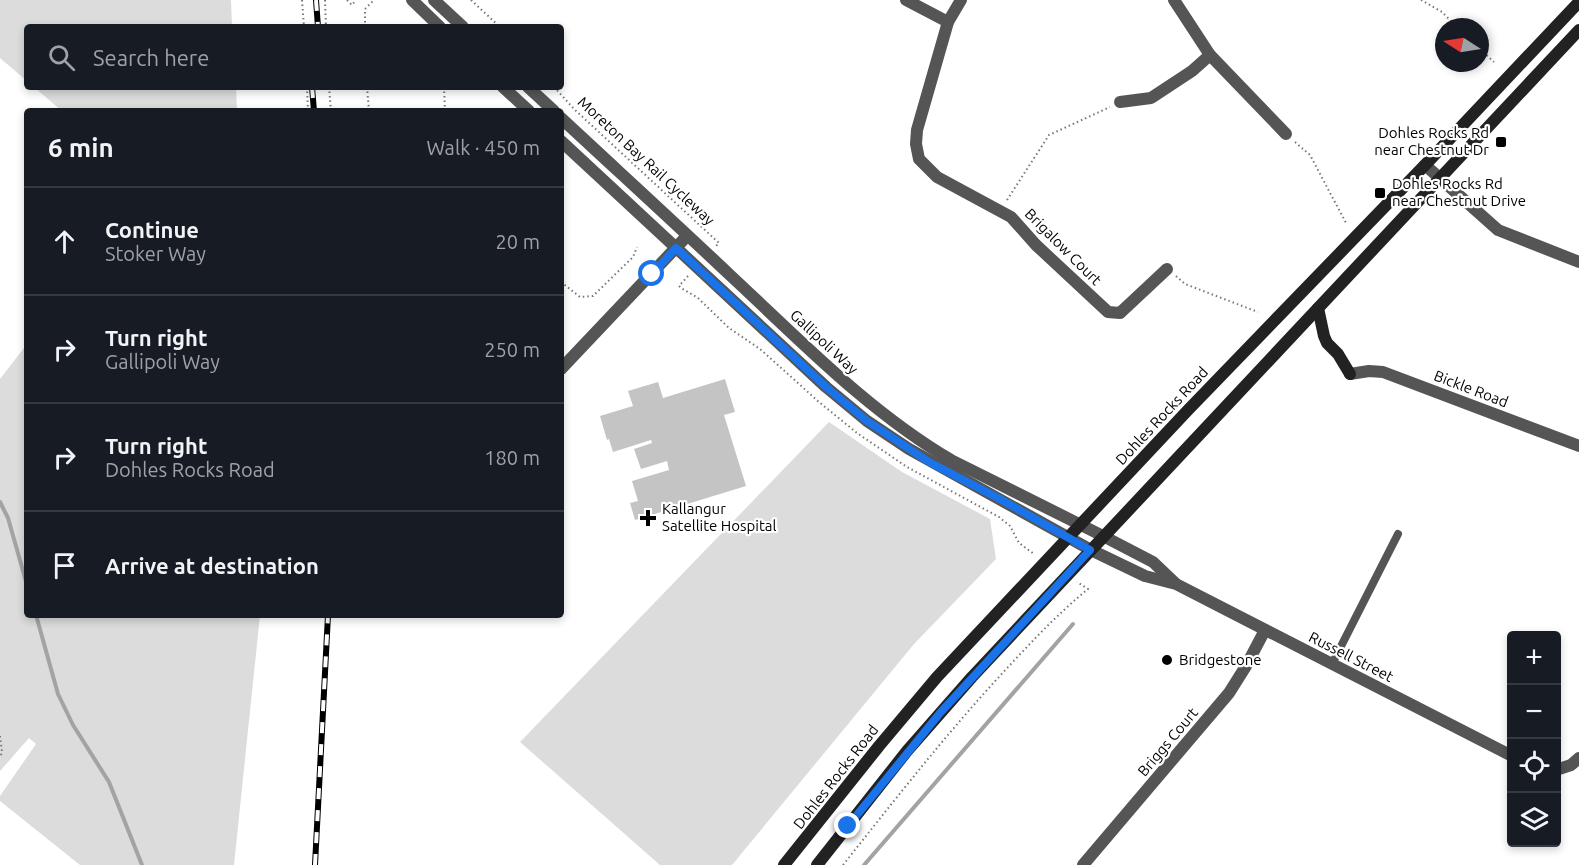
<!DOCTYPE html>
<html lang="en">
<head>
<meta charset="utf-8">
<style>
  body { margin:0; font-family:Ubuntu,sans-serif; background:#20242c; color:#f1f3f6 }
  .controls { position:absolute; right:18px; bottom:18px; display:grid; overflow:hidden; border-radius:6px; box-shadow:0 3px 9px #0003 }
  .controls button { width:54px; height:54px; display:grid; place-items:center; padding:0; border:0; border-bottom:2px solid #363941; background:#171b24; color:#f1f3f6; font:30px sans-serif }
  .compass { position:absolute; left:1435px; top:18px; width:54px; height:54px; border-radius:50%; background:#171b24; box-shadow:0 3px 9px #0003; rotate:282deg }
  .stop { position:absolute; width:18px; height:18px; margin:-14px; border:4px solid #1a73e8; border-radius:50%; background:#fff }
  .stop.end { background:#1a73e8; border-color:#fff; box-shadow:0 2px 6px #0008 }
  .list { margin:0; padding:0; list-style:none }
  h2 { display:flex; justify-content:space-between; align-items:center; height:78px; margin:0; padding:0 24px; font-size:26px }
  h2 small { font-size:20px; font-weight:400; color:#9ea1a6 }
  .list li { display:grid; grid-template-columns:39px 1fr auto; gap:18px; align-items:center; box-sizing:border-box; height:108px; padding:0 24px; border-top:2px solid #363941 }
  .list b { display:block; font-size:22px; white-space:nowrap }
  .list p { margin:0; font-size:20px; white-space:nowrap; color:#9ea1a6 }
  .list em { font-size:20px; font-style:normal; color:#9ea1a6 }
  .icon { flex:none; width:33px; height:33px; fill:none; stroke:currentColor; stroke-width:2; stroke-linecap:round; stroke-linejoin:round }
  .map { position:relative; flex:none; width:1579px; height:865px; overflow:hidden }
  .search { position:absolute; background:#171b24; box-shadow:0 3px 9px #0003; left:24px; top:24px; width:540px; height:66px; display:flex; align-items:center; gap:15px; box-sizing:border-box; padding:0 21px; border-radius:6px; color:#9ea1a6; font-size:22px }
  .panel { position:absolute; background:#171b24; box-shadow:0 3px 9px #0003; left:24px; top:108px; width:540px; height:510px; border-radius:6px }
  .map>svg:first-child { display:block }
</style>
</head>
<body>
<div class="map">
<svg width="1579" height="865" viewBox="0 0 1579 865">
  <rect width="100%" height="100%" fill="#fff"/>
  <g fill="#dcdcdc">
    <polygon points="0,0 231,0 232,27 27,27 27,81 0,58"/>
    <polygon points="34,87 236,87 237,111 62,111"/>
    <polygon points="27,344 27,615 260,615 234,865 80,865 0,801 0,796 36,744 29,738 0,771 0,379"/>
    <polygon points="829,422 902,472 990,519 996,559 914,644 732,865 660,865 520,742"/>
  </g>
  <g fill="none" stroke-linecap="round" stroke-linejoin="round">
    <g stroke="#a3a3a3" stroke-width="4">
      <polyline points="0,502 8,518 27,585"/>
      <polyline points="36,615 58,694 73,725 109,782 142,865"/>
      <polyline points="864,865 1073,624"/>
    </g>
  </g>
  <polygon fill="#c4c4c4" points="725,379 735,412 724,415 746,486 635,520 630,503 638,501 632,481 669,470 667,461 641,469 634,449 652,443 651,440 613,452 609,439 607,440 600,416 633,406 628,391 658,382 663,398"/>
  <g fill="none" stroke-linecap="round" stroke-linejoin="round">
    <g stroke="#777" stroke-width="2" stroke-dasharray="1.5 3" stroke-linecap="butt">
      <polyline points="302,0 304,27"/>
      <polyline points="325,0 326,27"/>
      <polyline points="347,0 352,5 356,0"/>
      <polyline points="471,0 500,27"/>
      <polyline points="1421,0 1442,12 1457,27"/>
      <polyline points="365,27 365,9 374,0"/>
      <polyline points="1480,49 1494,62"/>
      <polyline points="307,87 308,111"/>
      <polyline points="329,87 331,111"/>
      <polyline points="367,87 369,111"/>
      <polyline points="444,87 445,111"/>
      <polyline points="554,87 575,110 719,243 716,246"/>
      <polyline points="1295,142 1310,155 1346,223"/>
      <polyline points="1007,200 1049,135 1110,107"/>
      <polyline points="688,276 679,286 681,288 698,298 729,328 760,349 819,402 857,433 907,467 999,517 1010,526 1019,543 1034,554"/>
      <polyline points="1176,276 1185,284 1258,312"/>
      <polyline points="561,282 580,297 593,296 633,257 637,247"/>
      <polyline points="0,736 2,752 0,758"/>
      <path d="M843,865C897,797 950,729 1010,665C1035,638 1060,612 1088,589L1077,582"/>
    </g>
    <polyline stroke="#555" stroke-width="8" points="1332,664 1398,534"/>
    <g stroke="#555" stroke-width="12">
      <polyline points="906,0 948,22"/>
      <polyline points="961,0 948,22 917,130 916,144 919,159 937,177 1011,217 1036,245 1108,312 1120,313 1167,269"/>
      <polyline points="1174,0 1210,55 1286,134"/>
      <polyline points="1120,102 1151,98 1192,71 1210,55"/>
      <polyline points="1425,165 1498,230 1579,262"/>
      <polyline points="561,369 687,236"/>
      <polyline points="1350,374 1369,371 1383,372 1579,446"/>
      <polyline points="1103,536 1153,562 1175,583"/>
      <polyline points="1091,550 1145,576 1176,584 1512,756"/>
      <polyline points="1556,770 1571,765 1579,758"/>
      <polyline points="1083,865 1229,693 1246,666 1265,630"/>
    </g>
    <g stroke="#555" stroke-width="12">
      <polyline points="412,0 440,27"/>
      <polyline points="434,0 463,27"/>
      <polyline points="503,87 529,111"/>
      <polyline points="528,87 554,111"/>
      <path d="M561,118C618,171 675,223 731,276C801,341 868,411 951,460L1103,536"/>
      <polyline points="561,141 826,387 867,421 909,449 1091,550"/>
    </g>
    <g stroke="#222" stroke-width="12">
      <polyline points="1318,308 1324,336 1327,343 1338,354 1350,374"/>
      <polyline points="784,865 879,746 937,677 1188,410 1425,165 1579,2"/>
      <polyline points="817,865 907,751 972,677 1579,30"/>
    </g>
    <g stroke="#000" stroke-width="6">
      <g id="rail">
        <polyline points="316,0 318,27"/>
        <polyline points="312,87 314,111"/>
        <polyline points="315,865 328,615"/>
      </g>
    </g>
    <use href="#rail" stroke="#fff" stroke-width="4" stroke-dasharray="11" stroke-linecap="butt"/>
  </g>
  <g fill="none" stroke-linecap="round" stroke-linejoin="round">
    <polyline stroke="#1a73e8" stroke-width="8" points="652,274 676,248 826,387 867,421 929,462 1000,499 1090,550 940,713 848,826"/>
  </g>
  <g fill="#000" stroke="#fff" stroke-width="2">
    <rect x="1495" y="136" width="12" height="12" rx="3"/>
    <rect x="1374" y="187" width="12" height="12" rx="3"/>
    <path d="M645 509h6v6h6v6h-6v6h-6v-6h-6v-6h6z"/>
    <circle cx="1167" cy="660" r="6"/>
  </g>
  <g text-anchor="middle" stroke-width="4.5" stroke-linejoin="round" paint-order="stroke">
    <g font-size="15" fill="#000" stroke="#fff" text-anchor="start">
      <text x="1489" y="138" text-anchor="end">Dohles Rocks Rd<tspan x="1489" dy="17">near Chestnut Dr</tspan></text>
      <text x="1392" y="189">Dohles Rocks Rd<tspan x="1392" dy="17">near Chestnut Drive</tspan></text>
      <text x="662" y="514">Kallangur<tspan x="662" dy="17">Satellite Hospital</tspan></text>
      <text x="1179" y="665">Bridgestone</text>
    </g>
    <g font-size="15" fill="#000" stroke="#fff">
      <text transform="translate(646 161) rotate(43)" y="5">Moreton Bay Rail Cycleway</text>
      <text transform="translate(1063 247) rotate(45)" y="5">Brigalow Court</text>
      <text transform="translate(824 342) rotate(43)" y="5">Gallipoli Way</text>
      <text transform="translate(1471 389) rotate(21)" y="5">Bickle Road</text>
      <text transform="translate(1162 416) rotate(-47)" y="5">Dohles Rocks Road</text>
      <text transform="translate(1351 657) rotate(27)" y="5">Russell Street</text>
      <text transform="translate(1168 742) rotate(-50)" y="5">Briggs Court</text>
      <text transform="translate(836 777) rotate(-52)" y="5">Dohles Rocks Road</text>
    </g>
  </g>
</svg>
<div class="controls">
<button>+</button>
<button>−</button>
<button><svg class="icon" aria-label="locate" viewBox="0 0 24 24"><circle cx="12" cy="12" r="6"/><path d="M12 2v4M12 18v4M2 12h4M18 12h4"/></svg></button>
<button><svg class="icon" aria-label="layers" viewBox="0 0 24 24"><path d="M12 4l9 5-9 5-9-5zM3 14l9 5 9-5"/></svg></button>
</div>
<svg class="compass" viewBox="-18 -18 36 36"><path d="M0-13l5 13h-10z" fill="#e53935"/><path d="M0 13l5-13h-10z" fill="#9ea1a6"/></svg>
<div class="stop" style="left:652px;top:274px"></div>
<div class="stop end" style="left:848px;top:826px"></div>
<div class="search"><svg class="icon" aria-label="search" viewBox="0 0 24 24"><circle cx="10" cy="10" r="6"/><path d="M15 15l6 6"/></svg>Search here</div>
<section class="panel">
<h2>6 min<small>Walk · 450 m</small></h2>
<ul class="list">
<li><svg class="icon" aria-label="ahead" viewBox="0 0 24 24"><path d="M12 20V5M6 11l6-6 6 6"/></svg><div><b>Continue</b><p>Stoker Way</p></div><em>20 m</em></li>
<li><svg class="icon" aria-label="right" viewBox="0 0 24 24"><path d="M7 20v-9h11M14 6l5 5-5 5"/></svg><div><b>Turn right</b><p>Gallipoli Way</p></div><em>250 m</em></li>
<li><svg class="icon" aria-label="right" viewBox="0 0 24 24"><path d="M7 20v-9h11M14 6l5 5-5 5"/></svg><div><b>Turn right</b><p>Dohles Rocks Road</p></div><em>180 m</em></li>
<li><svg class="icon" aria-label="arrive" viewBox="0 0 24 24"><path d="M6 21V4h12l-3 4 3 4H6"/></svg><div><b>Arrive at destination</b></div></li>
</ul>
</section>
</div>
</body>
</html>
